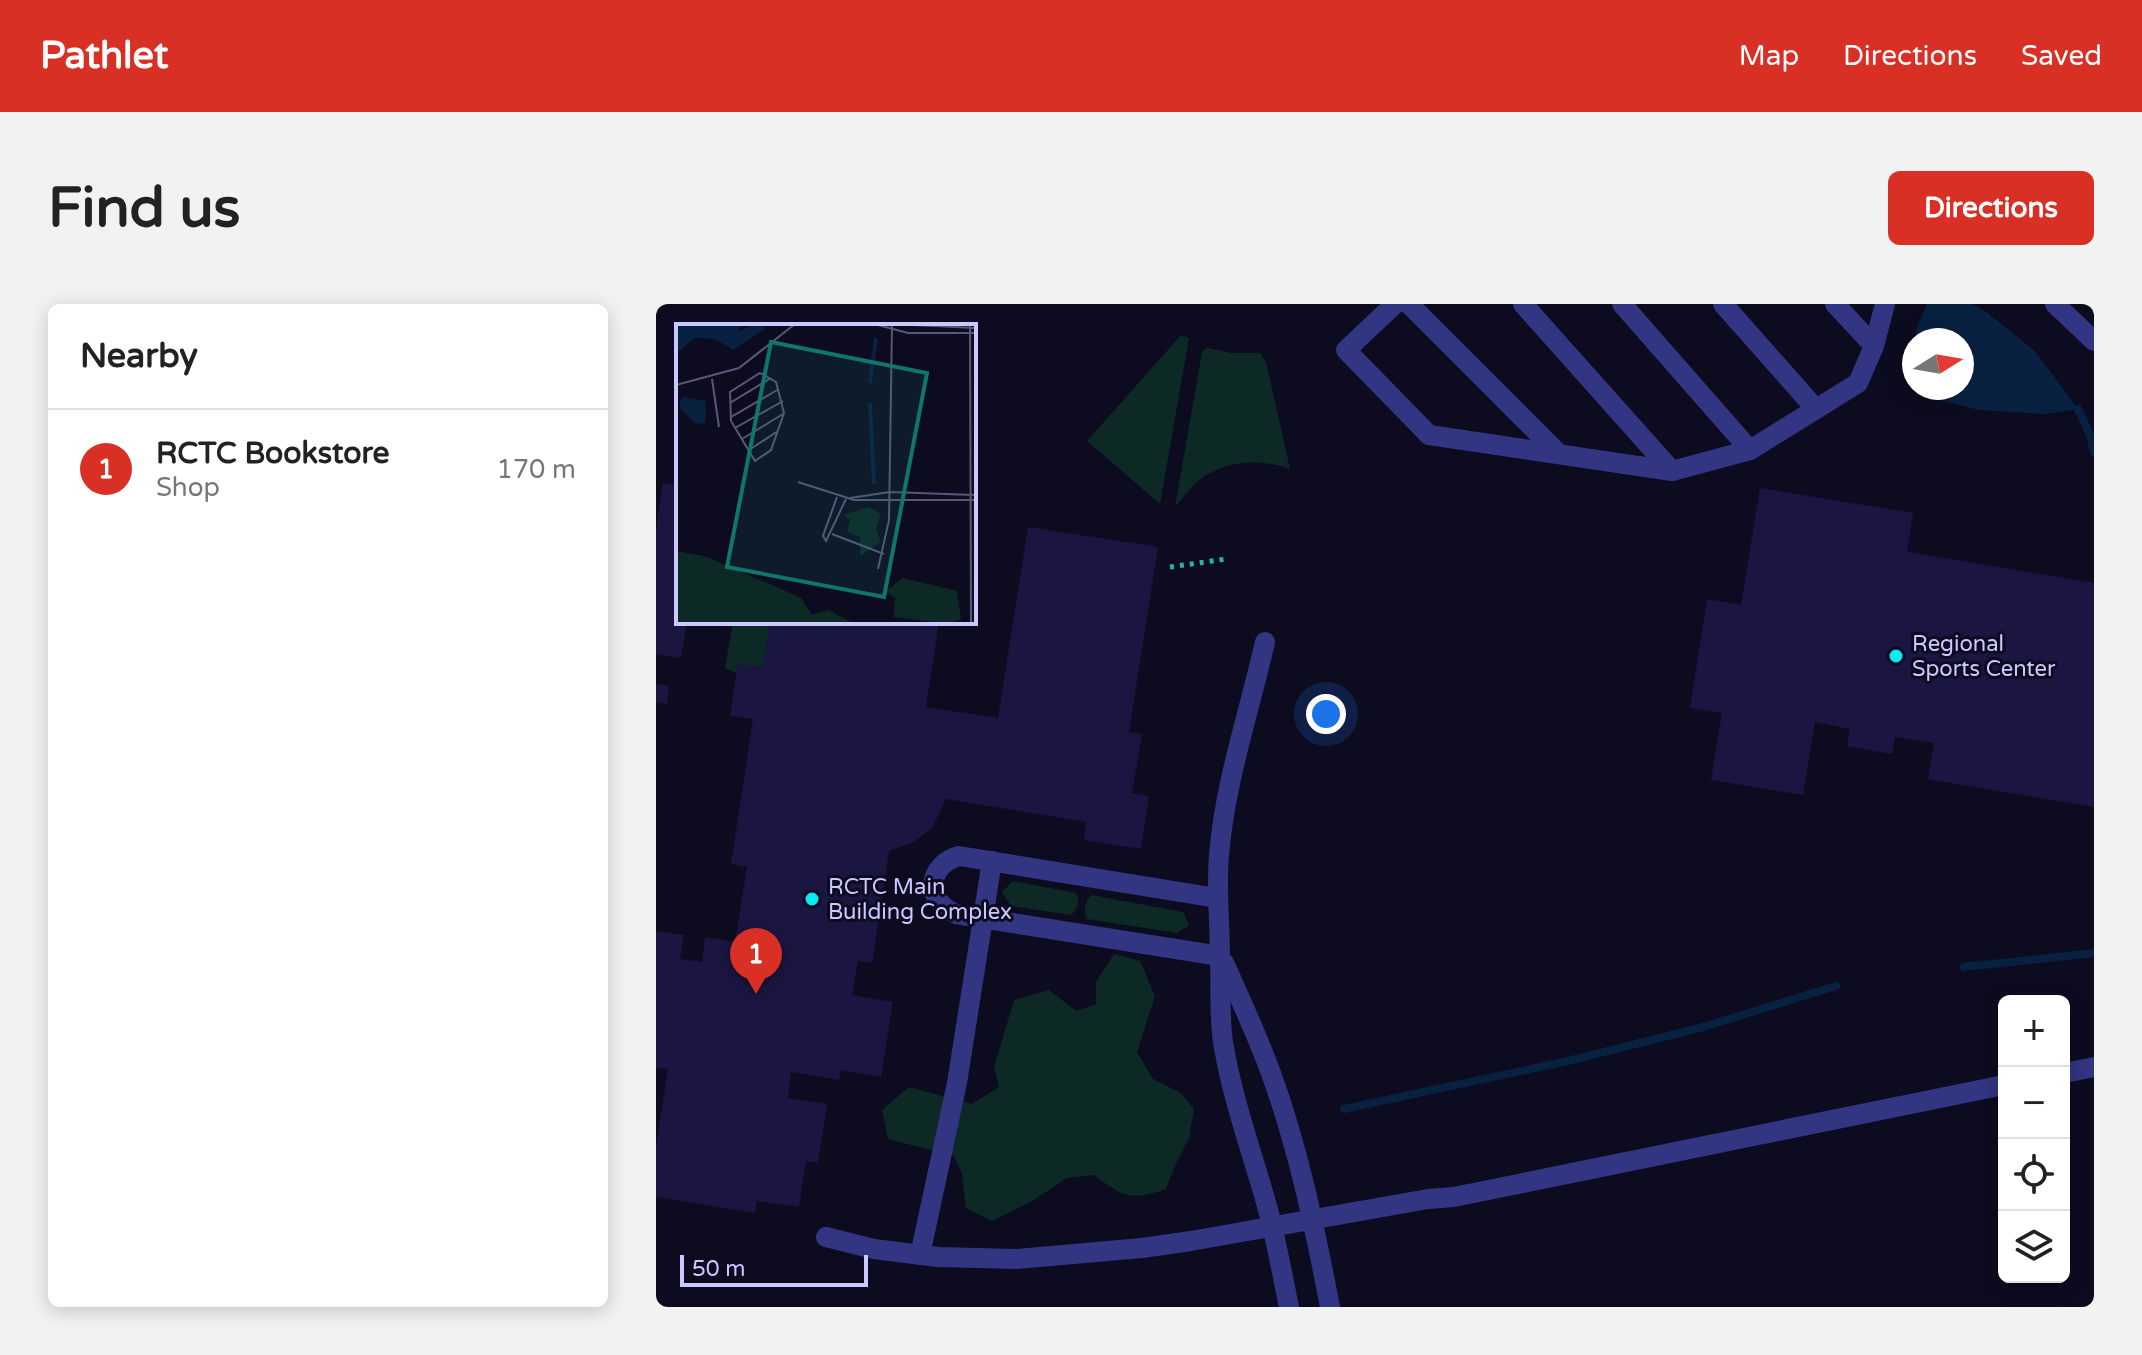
<!DOCTYPE html>
<html lang="en">
<head>
<meta charset="utf-8">
<style>
  body { margin:0; font-family:"Varela Round",sans-serif; background:#f2f2f2; color:#222 }
  .controls { position:absolute; right:24px; bottom:24px; display:grid; overflow:hidden; border-radius:12px; box-shadow:0 4px 20px #0003 }
  .controls button { width:72px; height:72px; display:grid; place-items:center; padding:0; border:0; border-bottom:2px solid #e0e0e0; background:#fff; color:#222; font:40px sans-serif }
  .compass { position:absolute; left:1246px; top:24px; width:72px; height:72px; border-radius:50%; background:#fff; box-shadow:0 4px 20px #0003; rotate:79deg }
  .scale { position:absolute; left:24px; bottom:20px; width:188px; box-sizing:border-box; padding-left:8px; border:4px solid #cac8ff; border-top:0; font-size:22px; line-height:28px; white-space:nowrap; color:#cac8ff; -webkit-text-stroke:6px #0d0b1f; paint-order:stroke }
  .you { position:absolute; left:670px; top:410px; width:28px; height:28px; margin:-20px; border:6px solid #fff; border-radius:50%; background:#1a73e8; box-shadow:0 0 0 12px #1a73e833 }
  .badge { display:grid; place-items:center; width:52px; height:52px; border-radius:50%; background:#d93025; color:#fff; font-size:26px; font-weight:700 }
  .pin { position:absolute; translate:-50% -66px; filter:drop-shadow(0 2px 4px #0008) }
  .pin::after { content:''; position:absolute; top:42px; width:28px; height:24px; background:inherit; clip-path:polygon(0 0,100% 0,50% 100%) }
  .list { margin:0; padding:0; list-style:none }
  h2 { display:flex; justify-content:space-between; align-items:center; height:104px; margin:0; padding:0 32px; font-size:34px }
  h2 small { font-size:26px; font-weight:400; color:#767676 }
  .list li { display:grid; grid-template-columns:52px 1fr auto; gap:24px; align-items:center; box-sizing:border-box; height:120px; padding:0 32px; border-top:2px solid #e0e0e0 }
  .list b { display:block; font-size:30px; white-space:nowrap }
  .list p { margin:0; font-size:26px; white-space:nowrap; color:#767676 }
  .list em { font-size:26px; font-style:normal; color:#767676 }
  .icon { flex:none; width:44px; height:44px; fill:none; stroke:currentColor; stroke-width:2; stroke-linecap:round; stroke-linejoin:round }
  .map { position:relative; flex:none; width:1438px; height:1003px; overflow:hidden; border-radius:12px }
  header { display:flex; align-items:center; gap:48px; box-sizing:border-box; height:112px; padding:0 40px; background:#d93025; color:#fff }
  header strong { font-size:38px }
  nav { display:flex; gap:44px; margin-inline-start:auto; font-size:28px }
  .intro { display:flex; align-items:center; justify-content:space-between; box-sizing:border-box; height:192px; padding:0 48px }
  h1 { margin:0; font-size:56px }
  .button { padding:20px 36px; border-radius:12px; background:#d93025; color:#fff; font-size:28px; font-weight:700 }
  main { display:flex; gap:48px; padding:0 48px }
  aside { flex:1; background:#fff; border-radius:12px; box-shadow:0 4px 20px #0003 }
  .map>svg:first-child { display:block }
</style>
</head>
<body>
<header>
<strong>Pathlet</strong>
<nav><a>Map</a><a>Directions</a><a>Saved</a></nav>
</header>
<div class="intro"><h1>Find us</h1><a class="button">Directions</a></div>
<main>
<aside>
<h2>Nearby<small></small></h2>
<ul class="list">
<li><span class="badge">1</span><div><b>RCTC Bookstore</b><p>Shop</p></div><em>170 m</em></li>
</ul>
</aside>
<div class="map">
<svg width="1438" height="1003" viewBox="0 0 1438 1003">
  <rect width="100%" height="100%" fill="#0d0b1f"/>
  <g fill="#0d2926">
    <polygon points="525,31 533,34 504,200 431,137"/>
    <path d="M551,44L575,49H604L610,58L634,165C603,154 567,156 541,178C533,185 526,195 519,203L546,48Z"/>
    <polygon points="77,318 114,318 107,364 82,360 80,369 69,364"/>
    <path d="M357,577L420,589C424,597 422,605 415,611L355,602L346,588Z"/>
    <path d="M435,591L527,608L533,621L521,629L431,615C427,606 429,598 435,591Z"/>
    <path d="M458,650L484,657L499,692L481,748L497,775L525,789L538,805L533,834L519,862L510,885C475,897 467,893 438,871L411,874L378,896L336,917L310,904L306,870L298,852L232,835L226,806L253,783L316,800L343,783L338,763L358,696L393,686L420,707L440,700V678Z"/>
  </g>
  <polygon fill="#082141" points="1271,0 1316,0 1329,7 1379,47 1422,105 1390,110 1323,106 1275,94 1269,84 1306,84 1306,36 1260,36 1260,26"/>
  <g fill="none" stroke-linecap="round" stroke-linejoin="round">
    <g stroke="#082141" stroke-width="8">
      <polyline points="1422,105 1434,131 1438,148"/>
      <polyline points="1308,663 1438,649"/>
      <polyline points="688,805 912,757 1047,723 1180,682"/>
    </g>
  </g>
  <g fill="#1b1641">
    <polygon points="7,179 22,181 22,318 31,318 25,354 0,350 0,225"/>
    <polygon points="1104,184 1257,209 1251,248 1438,279 1438,503 1272,475 1278,439 1239,433 1236,450 1191,442 1194,425 1159,418 1147,491 1055,476 1066,409 1034,404 1051,295 1085,301"/>
    <polygon points="372,223 502,243 473,428 486,430 476,489 493,492 485,545 428,536 430,518 290,495 276,524 256,539 233,547 216,659 202,657 196,691 237,698 225,773 185,766 183,776 135,768 132,794 171,800 162,859 150,857 143,903 101,897 99,909 0,893 0,842 12,765 0,764 0,627 28,631 24,655 46,658 49,633 79,638 91,563 75,560 97,415 74,412 82,359 107,364 114,318 283,318 270,403 342,414"/>
    <polygon points="0,380 13,382 11,400 0,398"/>
  </g>
  <g fill="none" stroke-linecap="round" stroke-linejoin="round">
    <polyline stroke="#25b6a3" stroke-width="5" stroke-dasharray="4 6" stroke-linecap="butt" points="514,263 570,255"/>
    <g stroke="#323581" stroke-width="20">
      <polyline points="739,0 690,46 773,131 1016,167 1094,146 1202,79 1218,42 1229,0"/>
      <polyline points="753,0 903,150"/>
      <polyline points="867,0 1016,167"/>
      <polyline points="966,0 1094,146"/>
      <polyline points="1067,0 1159,104"/>
      <polyline points="1179,0 1218,42"/>
      <polyline points="1399,0 1438,37"/>
      <path d="M609,338C593,409 569,478 563,551C560,585 564,619 564,654C565,682 563,710 567,738C576,794 596,848 611,902C620,935 626,969 633,1003"/>
      <path d="M561,594L303,552C271,561 268,597 300,610L564,652"/>
      <path d="M568,659C585,696 602,733 616,772C643,847 659,925 674,1003"/>
      <polyline points="1408,769 1438,763"/>
      <polyline points="170,933 218,945 282,953 360,955 486,944 535,937 772,895 798,893 1348,781"/>
      <polyline points="264,951 301,779 336,557"/>
    </g>
  </g>
  <g fill="#00edf3" stroke="#0d0b1f" stroke-width="3">
    <circle cx="1240" cy="352" r="8"/>
    <circle cx="156" cy="595" r="8"/>
  </g>
  <g text-anchor="middle" stroke-width="6" stroke-linejoin="round" paint-order="stroke">
    <g font-size="22" fill="#cac8ff" stroke="#0d0b1f" text-anchor="start">
      <text x="1256" y="347">Regional<tspan x="1256" dy="25">Sports Center</tspan></text>
      <text x="172" y="590">RCTC Main<tspan x="172" dy="25">Building Complex</tspan></text>
    </g>
  </g>
  <g transform="translate(20 20)">
    <rect width="300" height="300" fill="#0d0b1f"/>
    <path d="M193,183L205,190L200,205L205,218L184,232V213L171,208L174,196L167,191ZM0,227L28,232L112,268L125,274L136,291L152,286L179,300H0ZM227,254L281,267L285,295L272,300L218,293L219,274L210,267Z" fill="#0d2926"/>
    <path d="M0,0H66L62,8L79,0L90,4L57,26L39,15L19,14L0,29ZM6,73L30,77L29,99L20,100L3,83Z" fill="#082141"/>
    <path fill="none" stroke="#082141" stroke-width="4" d="M194,59L200,14M194,79L198,160"/>
    <path fill="none" stroke="#595779" stroke-width="2" d="M198,0L232,9H300M215,0L300,4M294,0L295,300M84,49L100,58L108,89L95,126L79,137L55,97L54,68ZM36,55L43,103M0,61L63,44L119,0M54,79L95,54M55,93L103,65M59,104L107,77M66,115L107,90M73,126L102,107M122,158L178,176H300M161,173L147,212L150,217L170,175M174,174L214,168L298,171M156,210L208,230M202,245L213,196L216,1"/>
    <path fill="#0f766e" fill-opacity="0.15" stroke="#0f766e" stroke-width="4" d="M95,18L251,49L208,273L51,243Z"/>
    <rect width="300" height="300" fill="none" stroke="#cac8ff" stroke-width="4"/>
  </g>
</svg>
<div class="controls">
<button>+</button>
<button>−</button>
<button><svg class="icon" aria-label="locate" viewBox="0 0 24 24"><circle cx="12" cy="12" r="6"/><path d="M12 2v4M12 18v4M2 12h4M18 12h4"/></svg></button>
<button><svg class="icon" aria-label="layers" viewBox="0 0 24 24"><path d="M12 4l9 5-9 5-9-5zM3 14l9 5 9-5"/></svg></button>
</div>
<svg class="compass" viewBox="-18 -18 36 36"><path d="M0-13l5 13h-10z" fill="#e53935"/><path d="M0 13l5-13h-10z" fill="#767676"/></svg>
<div class="scale">50 m</div>
<div class="you"></div>
<div class="pin badge" style="left:100px;top:690px">1</div>
</div>
</main>
</body>
</html>
